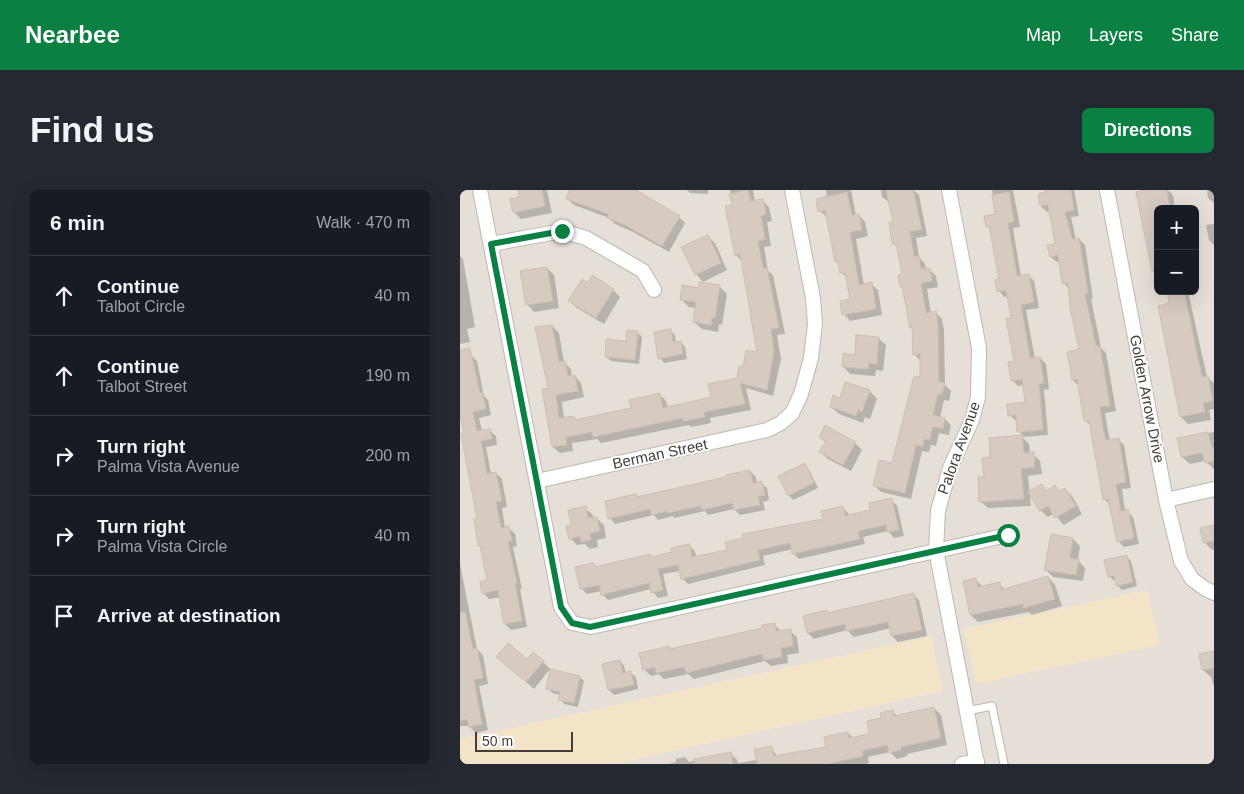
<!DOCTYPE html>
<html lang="en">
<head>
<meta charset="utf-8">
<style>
  body { margin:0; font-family:Arial,sans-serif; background:#242831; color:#f1f3f6 }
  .controls { position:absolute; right:15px; top:15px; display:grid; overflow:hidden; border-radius:8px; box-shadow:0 5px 20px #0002 }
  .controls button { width:45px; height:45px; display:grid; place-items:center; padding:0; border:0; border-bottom:1px solid #363941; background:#171b24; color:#f1f3f6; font:25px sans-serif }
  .scale { position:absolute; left:15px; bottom:12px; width:98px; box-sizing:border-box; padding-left:5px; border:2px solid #453e38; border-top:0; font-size:14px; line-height:18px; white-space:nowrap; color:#453e38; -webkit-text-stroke:4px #fff; paint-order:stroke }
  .stop { position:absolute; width:15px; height:15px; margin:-11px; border:4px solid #0b8043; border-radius:50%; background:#fff }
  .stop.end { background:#0b8043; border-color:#fff; box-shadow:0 1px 5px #0008 }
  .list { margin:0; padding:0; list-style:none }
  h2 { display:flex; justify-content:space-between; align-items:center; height:65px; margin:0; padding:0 20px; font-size:21px }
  h2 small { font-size:16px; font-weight:400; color:#9ea1a6 }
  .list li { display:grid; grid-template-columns:32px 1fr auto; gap:15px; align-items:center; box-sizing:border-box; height:80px; padding:0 20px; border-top:1px solid #363941 }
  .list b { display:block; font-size:19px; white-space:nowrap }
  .list p { margin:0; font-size:16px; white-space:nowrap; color:#9ea1a6 }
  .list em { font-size:16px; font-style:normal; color:#9ea1a6 }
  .icon { flex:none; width:28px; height:28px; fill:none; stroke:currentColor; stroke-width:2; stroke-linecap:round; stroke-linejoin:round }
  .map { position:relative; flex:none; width:754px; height:574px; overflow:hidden; border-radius:8px }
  header { display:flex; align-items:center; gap:30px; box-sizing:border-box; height:70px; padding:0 25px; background:#0b8043; color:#fff }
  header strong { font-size:24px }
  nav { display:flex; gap:28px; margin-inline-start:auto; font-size:18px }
  .intro { display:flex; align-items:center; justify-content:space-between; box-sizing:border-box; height:120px; padding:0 30px }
  h1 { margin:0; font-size:35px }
  .button { padding:12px 22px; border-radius:8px; background:#0b8043; color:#fff; font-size:18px; font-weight:700 }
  main { display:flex; gap:30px; padding:0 30px }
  aside { flex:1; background:#171b24; border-radius:8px; box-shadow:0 5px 20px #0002 }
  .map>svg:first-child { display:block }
</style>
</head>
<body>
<header>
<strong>Nearbee</strong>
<nav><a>Map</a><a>Layers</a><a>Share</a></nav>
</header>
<div class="intro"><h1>Find us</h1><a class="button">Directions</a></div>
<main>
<aside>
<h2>6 min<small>Walk · 470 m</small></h2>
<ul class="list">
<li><svg class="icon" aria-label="ahead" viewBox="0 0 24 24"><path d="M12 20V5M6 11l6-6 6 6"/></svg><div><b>Continue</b><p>Talbot Circle</p></div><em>40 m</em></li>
<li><svg class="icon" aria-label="ahead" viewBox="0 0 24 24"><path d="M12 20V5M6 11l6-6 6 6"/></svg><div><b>Continue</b><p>Talbot Street</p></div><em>190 m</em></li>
<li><svg class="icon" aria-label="right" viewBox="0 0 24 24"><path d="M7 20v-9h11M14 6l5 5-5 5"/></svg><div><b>Turn right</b><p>Palma Vista Avenue</p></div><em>200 m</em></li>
<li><svg class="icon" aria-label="right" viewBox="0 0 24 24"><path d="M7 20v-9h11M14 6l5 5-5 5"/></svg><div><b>Turn right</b><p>Palma Vista Circle</p></div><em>40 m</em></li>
<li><svg class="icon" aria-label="arrive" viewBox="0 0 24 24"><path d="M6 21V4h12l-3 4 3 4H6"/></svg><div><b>Arrive at destination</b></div></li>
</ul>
</aside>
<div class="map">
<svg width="754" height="574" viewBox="0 0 754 574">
  <rect width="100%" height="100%" fill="#f2eee8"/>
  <path fill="#e6dfd7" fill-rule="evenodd" d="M0,0H754V574H0ZM698,19H735V101H698Z"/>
  <g fill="#f3e4c8">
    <polygon points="687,400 700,455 516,494 504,439"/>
    <polygon points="471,446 483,501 155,574 0,574 0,549"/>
  </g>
  <g fill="#0003">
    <polygon points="59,0 87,0 92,23 61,29 54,22 61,8"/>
    <polygon points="111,0 173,0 219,27 225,33 209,62 173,42 155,34 149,28 114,15 108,9"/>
    <polygon points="227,0 248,0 248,4 230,3"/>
    <polygon points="270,0 293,0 295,12 302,10 309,17 312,31 307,32 311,56 304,57 308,81 313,85 325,144 317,145 321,169 313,206 286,198 291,220 250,228 251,233 231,237 229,235 141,253 137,249 112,253 113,261 100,263 93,257 90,199 92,136 99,143 104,172 111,179 112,187 115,186 121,193 124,207 102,212 104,229 114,227 117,231 172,218 200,205 206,211 208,219 252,208 278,189 284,178 298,164 283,72 276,65 273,16"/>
    <polygon points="366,0 391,0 396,26 399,25 405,32 408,46 396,49 404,95 411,94 418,100 422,125 390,131 384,124 391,110 388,89 382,83 380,75 376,71 367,27 360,21 367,7"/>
    <polygon points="421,0 454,0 459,5 467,46 456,48 459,67 465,74 466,79 469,79 476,86 478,97 467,99 471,123 476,123 482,129 484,140 485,195 491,201 489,211 484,210 480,228 485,229 491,235 489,245 479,243 476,256 471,255 469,262 462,261 451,309 421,302 415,296 433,274 461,189 461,171 454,164 453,140 451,137 444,99 441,96 443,85 439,59 434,54 434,33 430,13 422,7"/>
    <polygon points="532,0 553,0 560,37 553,38 561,87 568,85 574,91 579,118 566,120 575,169 580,168 586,174 589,199 584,200 588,245 562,247 569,254 570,264 573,264 580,271 582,284 568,286 571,316 528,318 520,311 532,268 530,250 564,246 559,241 558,231 556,231 550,225 567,213 564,195 558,196 552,190 555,172 552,129 548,106 544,107 539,101 540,90 532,40 527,36 537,25"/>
    <polygon points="586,0 614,0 619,26 611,27 616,50 619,49 625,55 633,109 631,109 641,158 646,163 656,221 645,223 649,246 650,251 658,249 664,255 671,298 662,299 665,321 667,321 673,327 679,354 664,357 658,351 650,315 644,309 631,236 626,231 619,196 613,190 620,160 609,99 604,93 600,72 597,72 591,67 596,55 590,21 587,22 581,16 586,3"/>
    <polygon points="693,0 708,0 713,5 715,19 698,19 698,86 692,80"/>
    <polygon points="747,0 754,0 754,13 748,8"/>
    <polygon points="754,34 754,55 749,50 746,35"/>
    <polygon points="247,46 255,53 267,80 243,92 236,84"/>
    <polygon points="0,66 3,69 15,137 7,139 10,152 0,154"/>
    <polygon points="87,78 94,85 99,118 74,122 67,114"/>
    <polygon points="128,94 153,100 160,107 144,134 117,118 110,111"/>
    <polygon points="259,96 267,104 262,135 259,134 258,142 242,139 234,132 236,118 229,117 222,110 242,99"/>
    <polygon points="708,101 728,101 747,187 754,193 754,219 749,220 751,230 728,234 721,227 711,114"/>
    <polygon points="210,140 215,145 216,153 221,152 225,157 227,169 204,173 200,168"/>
    <polygon points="177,142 182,147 179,174 151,171 146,167 167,152"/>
    <polygon points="418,148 426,155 423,181 416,180 415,186 390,184 383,176"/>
    <polygon points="11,165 17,171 24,206 28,210 31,225 19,228 22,241 29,240 36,246 37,255 26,257 31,284 36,283 42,289 47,317 42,318 45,338 49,338 55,344 57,356 53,357 62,399 60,399 67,437 51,440 45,434 41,407 29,409 23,403 29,391 22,358 19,356 18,330 0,220 0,167"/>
    <polygon points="409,201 417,208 410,229 405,227 403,233 379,224 371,217 381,209"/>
    <polygon points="754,242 754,279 745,271 730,274 722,267 719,249"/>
    <polygon points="360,247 395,253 402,260 391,281 368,269 361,262 366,253"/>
    <polygon points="345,275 349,280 358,298 333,310 329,305"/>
    <polygon points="290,281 296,287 297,294 301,293 307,298 309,310 303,312 305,320 280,325 274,319 248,325 245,321 214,328 213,326 198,330 194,325 155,334 150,328 176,306 178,308 268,288"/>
    <polygon points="581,296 587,301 595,297 600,302 605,299 612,306 622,324 604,335 594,324 588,327 580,320"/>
    <polygon points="431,310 437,315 444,346 434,348 428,341 403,347 405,354 339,369 333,363 333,359 303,366 305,375 228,394 222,388 220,381 203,384 208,406 198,408 191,399 148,410 142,404 142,401 127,404 121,398 134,374 137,377 190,365 192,368 213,363 229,355 235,361 236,367 268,361 364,330 382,317 388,323 389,326 412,321"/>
    <polygon points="125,318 133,325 133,329 136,328 144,335 146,348 137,350 138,357 130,359 125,354 117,355 110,348 112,336"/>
    <polygon points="754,337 754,359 752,360 744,352"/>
    <polygon points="613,349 620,356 618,370 625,378 623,391 593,387 585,379"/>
    <polygon points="666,366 671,371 677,396 662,400 657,395 656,390 654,391 649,386"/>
    <polygon points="0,374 17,459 23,465 28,494 19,496 28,540 16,543 9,536 0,536"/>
    <polygon points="588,387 595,395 602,416 572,425 569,422 518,432 511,425 516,390 523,397 539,394 545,400"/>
    <polygon points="453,404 459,410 467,446 438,452 432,446 431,438 394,447 387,440 354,449 348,443 366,422 369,424"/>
    <polygon points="314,434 322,442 330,441 337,447 339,463 327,465 328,473 311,476 305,471 234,489 228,484 204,489 199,484 191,486 184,479 209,457 212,460 304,439"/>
    <polygon points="754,463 754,497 751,487 743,480"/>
    <polygon points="38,467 83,472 90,479 74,499"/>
    <polygon points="160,471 164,476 166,484 171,483 176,487 178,499 154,505 149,500 144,475"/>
    <polygon points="119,487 124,491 118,517 104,514 100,509 101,505 92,503 88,498"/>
    <polygon points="474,518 481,525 487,555 447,564 447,566 437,569 430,562 408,567 409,573 405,574 208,574 216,572 216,569 225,567 229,572 270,563 277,570 278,573 297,570 311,558 318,567 368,558 388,543 393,548 411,545 423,529 432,521 437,526"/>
  </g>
  <g fill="#d6cbc2" stroke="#cdbfb3">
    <polygon points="58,0 82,0 85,16 53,23 50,9 59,7"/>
    <polygon points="109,0 176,0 220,26 202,56 165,35 147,28 149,24 106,9"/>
    <polygon points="286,0 288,0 291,11 303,9 306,24 301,26 305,49 298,51 303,78 307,78 319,138 311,139 314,161 307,200 280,193 285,214 244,222 245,227 223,231 223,228 133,247 132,242 106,247 107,255 92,257 82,199 88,198 75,137 92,135 99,172 105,171 108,186 115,185 118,201 96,205 99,228 114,226 115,230 171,218 169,210 200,203 203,218 251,207 248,194 277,188 279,176 283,177 286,160 297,162 280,64 275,66 265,16 272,15 269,4"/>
    <polygon points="426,0 453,0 462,40 450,41 454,67 459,66 461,79 470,78 472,91 461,93 466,123 476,121 478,133 479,192 485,193 482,205 478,204 473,225 485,228 483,239 473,237 470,250 464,249 463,257 456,255 445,303 413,296 419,270 432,273 454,186 460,187 460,164 453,165 452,137 450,138 442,96 440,97 438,85 442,84 436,54 432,54 429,32 433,32"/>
    <polygon points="585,0 611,0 614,20 605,22 612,49 619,48 628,103 625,104 636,156 640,156 650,216 640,217 643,239 646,250 659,248 666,292 656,294 661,321 668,319 674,348 657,352 648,309 643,310 629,231 624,231 617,189 612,190 607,162 619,159 610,118 608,93 602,94 598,65 590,67 587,55 595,54 588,15 580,16 578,4 585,2"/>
    <polygon points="686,0 707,0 710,19 698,19 698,80 692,81 676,2"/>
    <polygon points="387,2 392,25 399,24 402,40 390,42 399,95 412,92 416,119 382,125 380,111 390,109 385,83 380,83 378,71 375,72 365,20 358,22 356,9"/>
    <polygon points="549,2 554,32 548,33 557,86 569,84 574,112 561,115 570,168 580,167 584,193 579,194 583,240 557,242 556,225 548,226 547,214 565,212 562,189 551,191 548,172 554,171 546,129 551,128 546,100 537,102 535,90 539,89 529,36 526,37 524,26 535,24 532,5"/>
    <polygon points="248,45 261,73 235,85 221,57"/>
    <polygon points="87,77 93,111 66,115 60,81"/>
    <polygon points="132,85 154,99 136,128 108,111 122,89 128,93"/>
    <polygon points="238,92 260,95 255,128 252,128 251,135 233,132 236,112 220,110 222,95 240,98"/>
    <polygon points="707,101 724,101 742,187 748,186 753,211 743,213 745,222 720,227 698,116 709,113"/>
    <polygon points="211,139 213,152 221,151 223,164 198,169 194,142"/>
    <polygon points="167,140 178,141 175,170 145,167 146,149 166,151"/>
    <polygon points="396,145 419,147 417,174 409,173 408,179 382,177 383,163 395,165"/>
    <polygon points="10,158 20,203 22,202 26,219 13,222 17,241 30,239 32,249 21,251 27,284 36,282 42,311 36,312 41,338 49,336 52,351 48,351 57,393 55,393 62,431 44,434 38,400 22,404 20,392 27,390 20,356 18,356 14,329 17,329 1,244 4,243 0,226 0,160"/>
    <polygon points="385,192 410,200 402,222 398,220 396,226 370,217 373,205 380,208"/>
    <polygon points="365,235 396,252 383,275 359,262 366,251 359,247"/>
    <polygon points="748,242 752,258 754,257 754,271 745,273 742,263 721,267 717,248"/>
    <polygon points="562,245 564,263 574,262 575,277 561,279 564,309 519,312 518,287 524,287 522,268 530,267 529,248"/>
    <polygon points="345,273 354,293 328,306 318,286"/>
    <polygon points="290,280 293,293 302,291 305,305 298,306 300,315 274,320 272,313 242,320 241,316 207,323 207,321 191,325 190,319 148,329 145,311 176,304 177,307 266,287 266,285"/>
    <polygon points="582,294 586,301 595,295 599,301 605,298 616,316 595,328 588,316 579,321 568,302"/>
    <polygon points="432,308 439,340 427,342 426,335 398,341 400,349 332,364 330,353 298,360 300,370 221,389 218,375 198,379 203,400 191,403 189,393 141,405 139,395 120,399 115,377 134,373 135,377 190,364 191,367 212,362 211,358 230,354 232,367 267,360 265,352 283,348 282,344 363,329 361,321 383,316 385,326 410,320 409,313"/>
    <polygon points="126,316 128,328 137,327 140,341 130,343 131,350 121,352 120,346 109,349 106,336 111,335 108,320"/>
    <polygon points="754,335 754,351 743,353 740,338"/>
    <polygon points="591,344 613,348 610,368 619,369 616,385 584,380"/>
    <polygon points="667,365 673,392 656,396 654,386 648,387 644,370"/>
    <polygon points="588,386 595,409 564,418 563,414 510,425 503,391 516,388 518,397 540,392 541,400"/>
    <polygon points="454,403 462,440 431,446 428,432 386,441 385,434 347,443 343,426 367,420 367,423"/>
    <polygon points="0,422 5,422 13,459 17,458 23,488 14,490 22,534 9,537 7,529 0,531"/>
    <polygon points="315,433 316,441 331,439 333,456 321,458 322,467 303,470 302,464 226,483 224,477 196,483 195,477 183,480 179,463 210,456 210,459 302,438 302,435"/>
    <polygon points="48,453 67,469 73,462 84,471 66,492 36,467"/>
    <polygon points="754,461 754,478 742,480 739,464"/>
    <polygon points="160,470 163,483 171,481 174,495 148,500 142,474"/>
    <polygon points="90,479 120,486 114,513 98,510 100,502 86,499"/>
    <polygon points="474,517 481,548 441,557 441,560 429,563 427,555 402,561 403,566 368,574 297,574 294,559 312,556 313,566 366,557 364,547 388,542 389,548 409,544 407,531 421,528 420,523 433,520 434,526"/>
    <polygon points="271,562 273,574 234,574 234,569"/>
  </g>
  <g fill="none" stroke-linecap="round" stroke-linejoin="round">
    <g stroke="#c0b7af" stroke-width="9">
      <polyline id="lane" points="507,521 532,516 544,574"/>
    </g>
    <g stroke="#c0b7af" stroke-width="16">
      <g id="street">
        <polyline points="20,0 101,417 112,433 131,437 548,345"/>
        <polyline points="489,0 519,158 518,207 512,230 490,278 478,321 476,360 517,574"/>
        <polyline points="647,0 706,310 721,371 732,389 744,398 754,403"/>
        <polyline points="31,54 102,41 126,48 183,81 194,100"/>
        <polyline points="77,291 307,240 321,233 332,223 341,204 351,168 355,134 353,108 332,0"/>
        <polyline points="706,310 754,299"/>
        <polyline points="502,574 517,571"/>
      </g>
    </g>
    <use href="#lane" stroke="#fff" stroke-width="7"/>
    <use href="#street" stroke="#fff" stroke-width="14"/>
  </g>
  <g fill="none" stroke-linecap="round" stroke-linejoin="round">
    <polyline stroke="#0b8043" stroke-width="6" points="102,41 31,54 101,417 112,433 130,437 548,345"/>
  </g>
  <g text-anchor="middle" stroke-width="4" stroke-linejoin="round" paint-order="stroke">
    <g font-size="15" fill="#453e38" stroke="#fff">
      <text transform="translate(687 209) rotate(79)" y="5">Golden Arrow Drive</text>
      <text transform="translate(499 258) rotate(-70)" y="5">Palora Avenue</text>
      <text transform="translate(200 264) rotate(-12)" y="5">Berman Street</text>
    </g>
  </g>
</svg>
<div class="controls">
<button>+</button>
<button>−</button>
</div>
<div class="scale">50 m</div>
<div class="stop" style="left:548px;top:345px"></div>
<div class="stop end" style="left:102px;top:41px"></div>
</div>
</main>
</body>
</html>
